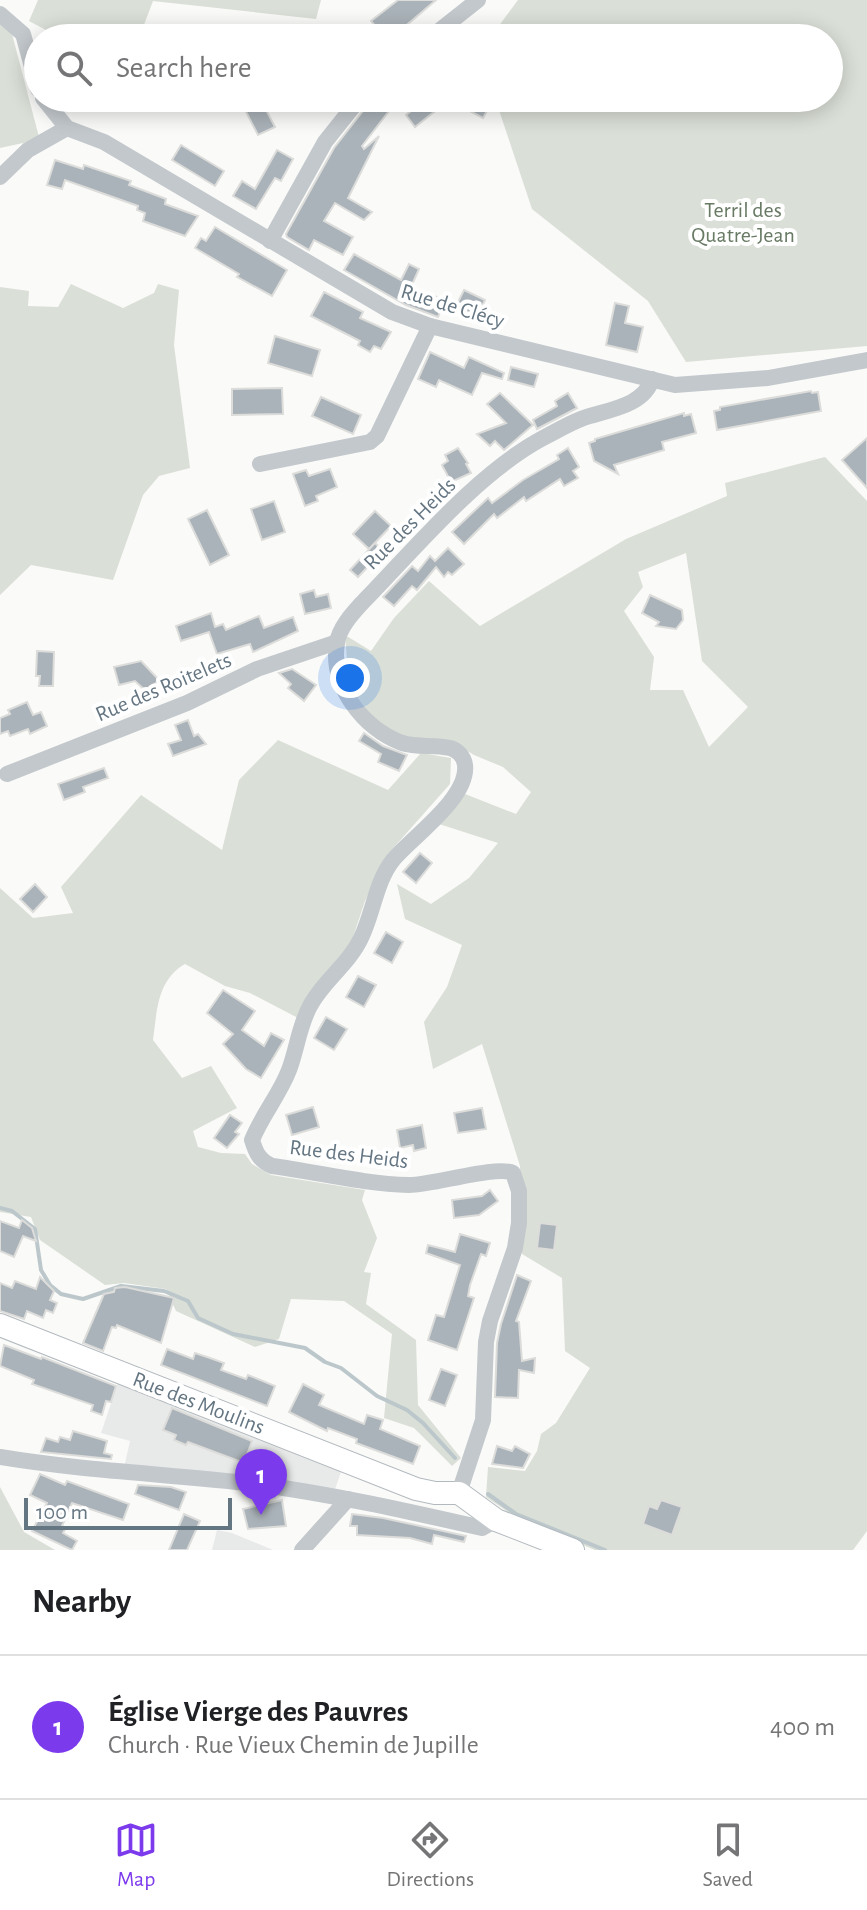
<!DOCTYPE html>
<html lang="en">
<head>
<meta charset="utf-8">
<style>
  body { margin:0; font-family:"Alegreya Sans",sans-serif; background:#f6f6f6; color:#202124 }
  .scale { position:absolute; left:24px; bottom:20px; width:208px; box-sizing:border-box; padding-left:8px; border:4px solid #657683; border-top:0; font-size:22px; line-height:28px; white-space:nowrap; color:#657683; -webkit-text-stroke:6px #fff; paint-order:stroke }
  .you { position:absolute; left:350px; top:678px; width:28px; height:28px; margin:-20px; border:6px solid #fff; border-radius:50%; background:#1a73e8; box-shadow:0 0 0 12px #1a73e833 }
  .badge { display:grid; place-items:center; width:52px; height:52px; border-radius:50%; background:#7c3aed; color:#fff; font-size:26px; font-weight:700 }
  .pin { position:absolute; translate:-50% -66px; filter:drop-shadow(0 2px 4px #0008) }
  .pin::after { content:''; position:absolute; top:42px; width:28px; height:24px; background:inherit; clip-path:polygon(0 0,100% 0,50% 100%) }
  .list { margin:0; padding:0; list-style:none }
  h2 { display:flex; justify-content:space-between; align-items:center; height:104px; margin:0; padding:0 32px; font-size:34px }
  h2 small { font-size:26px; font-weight:400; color:#757577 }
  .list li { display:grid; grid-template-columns:52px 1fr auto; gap:24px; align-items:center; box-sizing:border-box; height:144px; padding:0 32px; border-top:2px solid #e0e0e0 }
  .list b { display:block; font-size:30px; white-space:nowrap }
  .list p { margin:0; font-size:26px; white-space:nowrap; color:#757577 }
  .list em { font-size:26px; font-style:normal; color:#757577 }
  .icon { flex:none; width:44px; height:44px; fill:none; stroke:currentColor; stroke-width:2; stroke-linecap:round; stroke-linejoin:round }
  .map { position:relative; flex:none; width:867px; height:1550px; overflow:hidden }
  .search { position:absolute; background:#fff; box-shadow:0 4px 20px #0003; left:24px; right:24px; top:24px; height:88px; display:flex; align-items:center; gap:20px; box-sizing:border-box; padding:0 28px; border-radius:44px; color:#757577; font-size:30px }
  .sheet { height:248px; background:#fff }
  nav { display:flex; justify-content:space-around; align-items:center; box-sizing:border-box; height:112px; border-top:2px solid #e0e0e0; background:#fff; font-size:22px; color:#757577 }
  nav a { display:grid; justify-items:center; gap:4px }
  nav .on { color:#7c3aed }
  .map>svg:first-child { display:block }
</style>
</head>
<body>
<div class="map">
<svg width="867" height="1550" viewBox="0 0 867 1550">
  <rect width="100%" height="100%" fill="#fafaf8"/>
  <g fill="#e8e9e9">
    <polygon points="119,1380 342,1469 335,1489 124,1468 130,1441 101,1433"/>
    <polygon points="217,1530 232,1533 273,1550 212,1550"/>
  </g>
  <g fill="#dadfd7" fill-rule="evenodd">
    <polygon points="38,0 321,0 316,19 153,1 139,38 61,38 29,21"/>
    <polygon points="518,0 867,0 867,346 686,362 648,301 532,209 495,98 829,98 829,38 490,38"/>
    <polygon points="0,22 11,30 39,137 37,140 0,148"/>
    <polygon points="71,284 123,308 154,293 158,284 179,290 174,345 190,468 159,476 143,495 113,580 31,565 0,595 0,287 29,291 28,306 58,307"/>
    <path d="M825,457L867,501V1531L853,1550H595L517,1518L486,1497L488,1467L525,1471L537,1451L541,1434L556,1423L590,1368L565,1351L562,1278L522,1254L520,1166L482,1044L433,1069L424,1022L447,987L462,945L405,919L397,884L431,904L469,878L498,843L439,824L460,792L516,814L531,792L503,767L474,755L453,742L423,744L381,728L349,686L345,635L371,651L394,618L429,581L480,626L626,539L727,496L725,483ZM686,553L702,661L748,707L709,747L683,690H650L654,657L624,611L643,587L638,572Z"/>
    <path d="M278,740L388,790L421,753L451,758L450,784L388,854L365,901L350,946L298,1018L250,993L225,986L185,964C157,980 157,1011 153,1040L182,1078L211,1066L237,1108L193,1131L198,1147L221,1153L245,1154L252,1164L271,1175L365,1190L362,1200L377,1238L364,1272L371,1273L366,1304L416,1340L418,1405L461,1458L452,1466L414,1428L384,1418L392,1334L344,1301L291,1299L279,1339L255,1347L176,1311L166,1289L124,1283L105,1285L40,1240L31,1217L0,1212V888L33,918L73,913L61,887L141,795L222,850L239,780Z"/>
    <polygon points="0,1487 24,1532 55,1550 0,1550"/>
  </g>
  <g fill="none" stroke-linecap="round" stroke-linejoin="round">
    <g stroke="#bbc7cb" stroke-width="4">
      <polyline points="0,1208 12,1211 35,1229 41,1270 50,1285 61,1294 83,1299 121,1286 164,1291 188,1301 198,1318 233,1334 305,1348 325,1362 341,1368 377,1396 407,1410 423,1423 455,1458"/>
      <polyline points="488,1494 516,1514 605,1550"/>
    </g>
  </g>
  <g fill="#aab3b9" stroke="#dcdcda" stroke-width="2">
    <polygon points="398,0 436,0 395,35 385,38 371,21"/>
    <polygon points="239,98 260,98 275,127 258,135"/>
    <polygon points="373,98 399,98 362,146 364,149 379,136 348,198 372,212 364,220 335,203 324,221 353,237 343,255 314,240 309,250 287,237 286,234 334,148"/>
    <polygon points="427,98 494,98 483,118 449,100 415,127 406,115"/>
    <polygon points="181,145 224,171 215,186 172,160"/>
    <polygon points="277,150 293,159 281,181 275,178 256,209 233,196 242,181 255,189"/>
    <polygon points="55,160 83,169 84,165 131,181 129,185 166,199 165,204 198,216 185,236 143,221 145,213 137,210 138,206 65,180 62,189 47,185"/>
    <polygon points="215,227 287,270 272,296 237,277 239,274 195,248 201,238 206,241"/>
    <polygon points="354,254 401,280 409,264 419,269 411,287 445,300 438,317 406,305 344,270"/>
    <polygon points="464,290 485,300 478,315 455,308"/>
    <polygon points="324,292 363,312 360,318 391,332 381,349 374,346 370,352 358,345 360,341 311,316"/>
    <polygon points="615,303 629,306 625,323 643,327 637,352 606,345"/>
    <polygon points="275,336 320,350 312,376 268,363"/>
    <polygon points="430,352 464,368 469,357 504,373 502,379 482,373 472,395 439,380 436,387 418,379"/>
    <polygon points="511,367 538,374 534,387 508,380"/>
    <polygon points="282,388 283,414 232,415 232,389"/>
    <polygon points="811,391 812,393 818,392 821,411 717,430 714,411 720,410 720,407"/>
    <polygon points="500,393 533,425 504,450 495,441 490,446 477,434 506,423 487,404"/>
    <polygon points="568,393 577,408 537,429 533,420 557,406 555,401"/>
    <polygon points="321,397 361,415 353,434 312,416"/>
    <polygon points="684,413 684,416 691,414 696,433 662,442 664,450 614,465 618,474 594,461 589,443 595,441 595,439"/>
    <polygon points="867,438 867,488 842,460"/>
    <polygon points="458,448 468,463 466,464 471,473 451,482 442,465 448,461 445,455"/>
    <polygon points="568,448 579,467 573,471 578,478 564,486 560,479 526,501 524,497 497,518 494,514 464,544 452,532 488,498 492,503 523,480 559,459 557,455"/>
    <polygon points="330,469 337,487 316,496 318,501 305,506 293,474 306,470 309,476"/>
    <polygon points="274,501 285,532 262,540 251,509"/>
    <polygon points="207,510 229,555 210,565 188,519"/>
    <polygon points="375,511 391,526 369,549 353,534"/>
    <polygon points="375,543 383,551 358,577 350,570"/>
    <polygon points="448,548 464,564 452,575 448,572 444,577 436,567 417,590 412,586 394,606 383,597 412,566 418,571 430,556 435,561"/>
    <polygon points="314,590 316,597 328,594 331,608 305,614 300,594"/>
    <polygon points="650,595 682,610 683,620 676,629 656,626 659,622 642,613"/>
    <polygon points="211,613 215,627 223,624 226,630 259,616 264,628 293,617 298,631 253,652 250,644 217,654 209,632 181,641 176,626"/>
    <polygon points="37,651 54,652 53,686 39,686 40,676 36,676"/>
    <polygon points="141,661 159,680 147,692 135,681 119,685 114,667"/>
    <polygon points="292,669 316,685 304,701 288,688 291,684 279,673"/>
    <polygon points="27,702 33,715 41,712 47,726 30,734 28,729 10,736 8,731 0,734 0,718 10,714 8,710"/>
    <polygon points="188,720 194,736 198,734 206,744 173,756 168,744 181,740 175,725"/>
    <polygon points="364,733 383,746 407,755 399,771 378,762 381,754 359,741"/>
    <polygon points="104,768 108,778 83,787 85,792 64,800 58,784"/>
    <polygon points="420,853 432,863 416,883 403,872"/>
    <polygon points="35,884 47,897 33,912 20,899"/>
    <polygon points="386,932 403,942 392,963 374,953"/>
    <polygon points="358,976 376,985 364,1007 346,997"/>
    <polygon points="223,990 255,1011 242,1030 264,1046 271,1033 284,1040 261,1078 246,1069 223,1044 233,1034 207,1013"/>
    <polygon points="326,1017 347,1029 334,1050 314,1038"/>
    <polygon points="313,1107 319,1127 292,1135 286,1115"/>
    <polygon points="482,1108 486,1129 458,1133 454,1113"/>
    <polygon points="230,1115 242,1123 235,1132 239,1134 227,1148 214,1138"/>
    <polygon points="422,1125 426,1148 414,1151 413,1145 400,1148 397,1130"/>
    <polygon points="490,1190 498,1201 479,1215 454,1218 452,1200 482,1196"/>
    <polygon points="22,1220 32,1228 36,1241 23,1236 14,1257 0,1251 0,1221 19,1228"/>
    <polygon points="540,1223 557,1225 554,1250 537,1248"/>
    <polygon points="460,1234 490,1243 486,1256 481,1254 470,1285 468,1296 474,1298 457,1350 428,1340 436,1315 444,1317 460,1265 426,1253 428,1245 455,1252"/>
    <polygon points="517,1275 531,1281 516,1321 519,1322 522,1361 535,1358 534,1373 519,1370 518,1398 495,1397 497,1343 501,1324"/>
    <polygon points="40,1277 54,1291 50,1300 57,1303 53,1313 46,1310 43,1318 27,1311 24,1319 0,1311 0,1283 12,1288 15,1281 36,1289"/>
    <polygon points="125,1287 174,1298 161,1343 117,1325 116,1328 112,1327 103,1351 83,1343 104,1294 114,1292 115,1288"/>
    <polygon points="4,1345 41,1359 42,1357 116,1386 111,1402 106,1401 102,1415 91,1411 93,1405 32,1384 34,1380 0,1366"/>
    <polygon points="167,1349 193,1359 195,1353 210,1358 224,1363 221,1370 246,1379 248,1375 275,1386 267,1406 161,1365"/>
    <polygon points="441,1369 457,1375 445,1406 429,1400"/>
    <polygon points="303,1384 324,1395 319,1405 364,1424 367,1415 383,1420 380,1429 420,1446 413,1464 356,1443 357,1439 328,1428 327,1431 289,1412"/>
    <polygon points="172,1408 252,1441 244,1463 188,1442 186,1445 174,1440 176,1435 163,1430"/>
    <polygon points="73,1431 107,1441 104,1453 112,1455 111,1459 41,1452 46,1438 58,1442 60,1437 70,1440"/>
    <polygon points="497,1446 512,1451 515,1446 530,1454 523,1468 492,1464"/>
    <polygon points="40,1474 65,1485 67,1481 129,1504 123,1520 72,1503 62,1526 66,1528 63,1533 77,1541 72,1550 32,1531 47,1503 30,1495"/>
    <polygon points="138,1485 171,1487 186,1492 179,1510 135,1494"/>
    <polygon points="282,1500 286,1526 248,1529 243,1509"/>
    <polygon points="661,1500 682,1507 672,1535 643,1524 649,1506 657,1509"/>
    <polygon points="184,1514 200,1521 187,1550 169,1550"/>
    <polygon points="352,1514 383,1518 466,1536 464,1542 434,1535 432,1544 410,1538 357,1535 357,1526 350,1526"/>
  </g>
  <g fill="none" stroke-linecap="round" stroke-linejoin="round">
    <g stroke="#b3babf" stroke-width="24">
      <polyline id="secondary" points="0,1325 416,1489 435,1493 459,1493 496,1520 573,1550"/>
    </g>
    <g stroke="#c3c8cc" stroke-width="16">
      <polyline points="0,14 23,34 38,89"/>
      <polyline points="430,38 478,0"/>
      <polyline points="43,98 67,128 104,142 392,312 430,326 675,385 768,378 867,360"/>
      <polyline points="0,177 28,150 67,128"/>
      <polyline points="270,241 325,142 360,98"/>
      <polyline points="260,464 370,442 377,436 430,326"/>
      <polyline points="7,774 187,703 257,669 337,642"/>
      <path d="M0,1457C84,1471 170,1474 255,1484C332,1494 407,1511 482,1528L496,1520"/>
      <path d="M459,1493L483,1420L486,1342L490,1321L515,1248L519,1223V1191L513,1173C496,1165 434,1185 409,1185C364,1184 317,1172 272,1166C259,1160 256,1153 252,1140C262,1115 280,1094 289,1070C297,1049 299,1026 310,1006C323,981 349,964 361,938C373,914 376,881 393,860C412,837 469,798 465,765C464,757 458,750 450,748C434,744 418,748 402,743C363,728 330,686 337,643C339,628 352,614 362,603C415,549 476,474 543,438C555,432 568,424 581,419C605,410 644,407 652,379"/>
      <polyline points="302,1550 348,1499"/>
    </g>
    <use href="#secondary" stroke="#fff" stroke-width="22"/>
  </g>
  <g text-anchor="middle" stroke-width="8" stroke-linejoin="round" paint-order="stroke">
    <g font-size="22" fill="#687a64" stroke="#fff">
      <text x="743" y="217">Terril des<tspan x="743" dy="25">Quatre-Jean</tspan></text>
    </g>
    <g font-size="22" fill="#657683" stroke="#fff">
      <text transform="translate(453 305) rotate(17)" y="8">Rue de Clécy</text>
      <text transform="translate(409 523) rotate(-45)" y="8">Rue des Heids</text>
      <text transform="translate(163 686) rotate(-23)" y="8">Rue des Roitelets</text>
      <text transform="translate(349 1153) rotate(7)" y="8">Rue des Heids</text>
      <text transform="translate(199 1402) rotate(21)" y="8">Rue des Moulins</text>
    </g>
  </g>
</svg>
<div class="scale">100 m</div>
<div class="you"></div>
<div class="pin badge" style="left:261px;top:1515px">1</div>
<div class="search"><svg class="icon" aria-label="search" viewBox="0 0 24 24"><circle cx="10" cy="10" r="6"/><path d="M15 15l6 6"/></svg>Search here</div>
</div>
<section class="sheet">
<h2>Nearby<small></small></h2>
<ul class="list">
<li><span class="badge">1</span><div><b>Église Vierge des Pauvres</b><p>Church · Rue Vieux Chemin de Jupille</p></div><em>400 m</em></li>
</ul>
</section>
<nav>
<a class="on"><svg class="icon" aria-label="map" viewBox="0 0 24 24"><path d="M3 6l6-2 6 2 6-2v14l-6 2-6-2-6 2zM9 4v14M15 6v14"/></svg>Map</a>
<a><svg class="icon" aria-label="directions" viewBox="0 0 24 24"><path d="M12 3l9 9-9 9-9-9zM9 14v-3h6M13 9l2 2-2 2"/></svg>Directions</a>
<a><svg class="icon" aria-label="saved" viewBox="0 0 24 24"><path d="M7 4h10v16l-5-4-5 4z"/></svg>Saved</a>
</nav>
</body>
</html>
